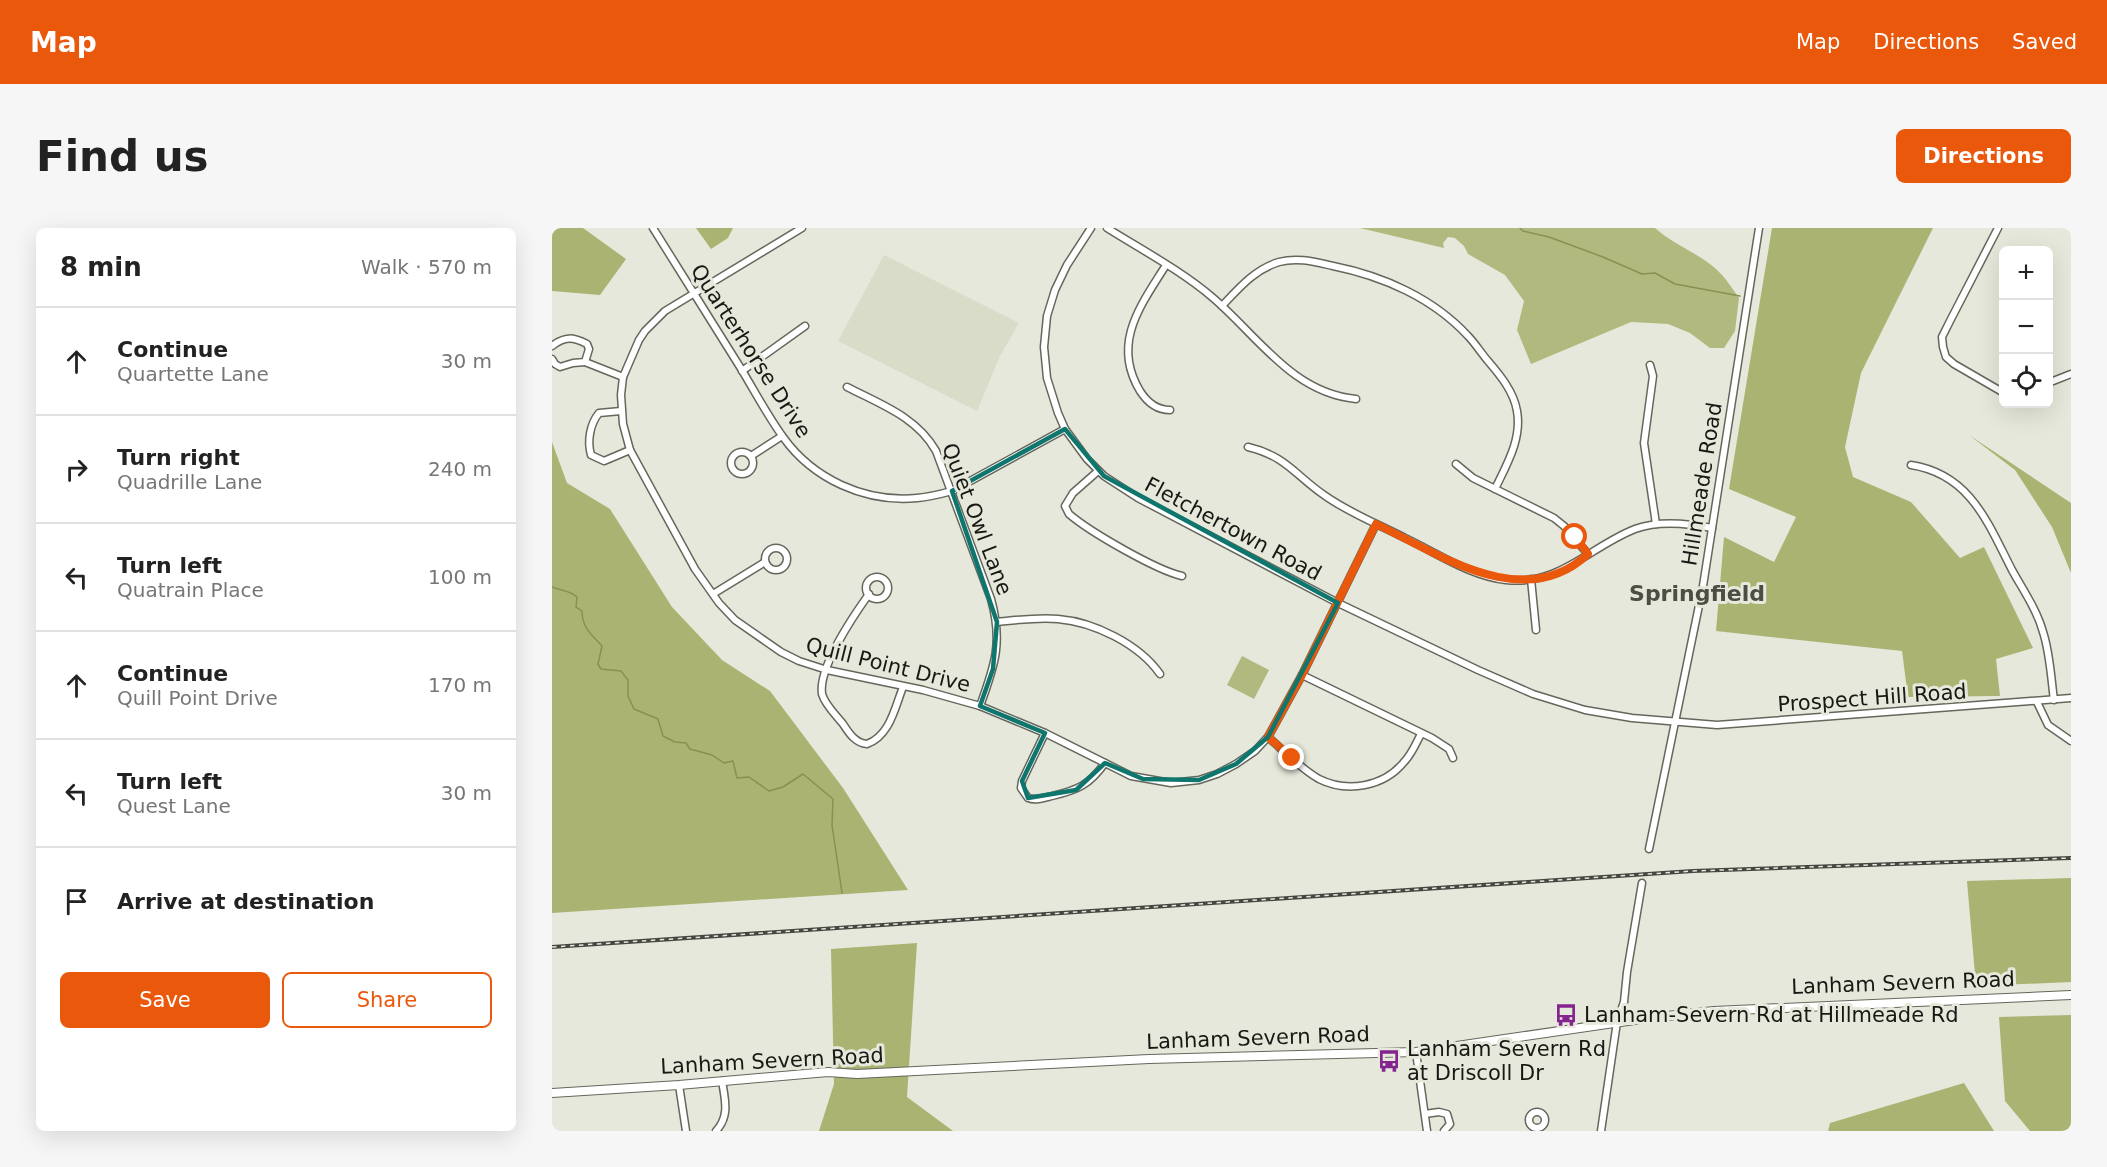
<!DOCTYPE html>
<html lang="en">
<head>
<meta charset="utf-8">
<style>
  body { margin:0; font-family:"DejaVu Sans",sans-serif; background:#f6f6f6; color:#222 }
  .controls { position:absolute; right:18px; top:18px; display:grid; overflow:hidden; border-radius:9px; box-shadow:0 6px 24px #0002 }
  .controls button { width:54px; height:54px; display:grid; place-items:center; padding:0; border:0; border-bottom:2px solid #e0e0e0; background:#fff; color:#222; font:30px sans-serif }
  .stop { position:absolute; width:18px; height:18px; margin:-14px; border:4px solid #ea580c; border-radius:50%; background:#fff }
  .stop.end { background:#ea580c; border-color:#fff; box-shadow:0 2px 6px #0008 }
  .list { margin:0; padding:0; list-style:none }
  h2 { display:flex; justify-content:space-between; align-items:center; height:78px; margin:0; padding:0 24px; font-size:26px }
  h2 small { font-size:20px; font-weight:400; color:#767676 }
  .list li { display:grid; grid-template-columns:39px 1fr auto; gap:18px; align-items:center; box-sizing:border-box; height:108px; padding:0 24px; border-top:2px solid #e0e0e0 }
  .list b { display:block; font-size:22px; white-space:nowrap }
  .list p { margin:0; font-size:20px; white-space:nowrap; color:#767676 }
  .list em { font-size:20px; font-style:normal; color:#767676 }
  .actions { display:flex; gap:12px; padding:18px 24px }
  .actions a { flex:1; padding:14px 0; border:2px solid #ea580c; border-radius:9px; text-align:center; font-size:21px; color:#ea580c }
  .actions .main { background:#ea580c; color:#fff }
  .icon { flex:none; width:33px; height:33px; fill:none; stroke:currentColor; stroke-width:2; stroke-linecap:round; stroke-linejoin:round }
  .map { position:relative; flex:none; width:1519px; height:903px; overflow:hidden; border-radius:9px }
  header { display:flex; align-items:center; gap:36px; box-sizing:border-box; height:84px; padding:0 30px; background:#ea580c; color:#fff }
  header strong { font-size:28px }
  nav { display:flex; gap:33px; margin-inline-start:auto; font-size:21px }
  .intro { display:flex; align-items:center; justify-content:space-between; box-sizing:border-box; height:144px; padding:0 36px }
  h1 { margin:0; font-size:42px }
  .button { padding:15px 27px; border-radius:9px; background:#ea580c; color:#fff; font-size:21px; font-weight:700 }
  main { display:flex; gap:36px; padding:0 36px }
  aside { flex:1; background:#fff; border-radius:9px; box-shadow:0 6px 24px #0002 }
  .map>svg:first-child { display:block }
</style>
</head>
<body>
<header>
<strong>Map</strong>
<nav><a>Map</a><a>Directions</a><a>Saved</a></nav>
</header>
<div class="intro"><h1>Find us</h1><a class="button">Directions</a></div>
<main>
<aside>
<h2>8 min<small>Walk · 570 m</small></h2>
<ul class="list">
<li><svg class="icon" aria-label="ahead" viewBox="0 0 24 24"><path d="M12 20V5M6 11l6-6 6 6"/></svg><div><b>Continue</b><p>Quartette Lane</p></div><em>30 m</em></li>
<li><svg class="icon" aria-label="right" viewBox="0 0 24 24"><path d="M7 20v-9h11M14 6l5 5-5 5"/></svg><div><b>Turn right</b><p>Quadrille Lane</p></div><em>240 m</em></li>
<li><svg class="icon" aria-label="left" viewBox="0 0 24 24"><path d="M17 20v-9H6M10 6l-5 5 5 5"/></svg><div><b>Turn left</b><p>Quatrain Place</p></div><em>100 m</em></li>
<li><svg class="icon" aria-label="ahead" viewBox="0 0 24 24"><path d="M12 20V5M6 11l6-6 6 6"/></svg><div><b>Continue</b><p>Quill Point Drive</p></div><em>170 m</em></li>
<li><svg class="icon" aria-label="left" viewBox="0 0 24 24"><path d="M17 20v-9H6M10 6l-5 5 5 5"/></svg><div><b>Turn left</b><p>Quest Lane</p></div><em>30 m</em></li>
<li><svg class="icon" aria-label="arrive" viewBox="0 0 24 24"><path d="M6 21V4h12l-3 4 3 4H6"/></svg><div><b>Arrive at destination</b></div></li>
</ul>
<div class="actions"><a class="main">Save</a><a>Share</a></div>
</aside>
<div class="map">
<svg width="1519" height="903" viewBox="0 0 1519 903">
  <rect width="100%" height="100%" fill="#e6e8db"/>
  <polygon fill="#d9dcc8" points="332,27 467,95 448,128 425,183 286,113"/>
  <g fill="#b2b97e">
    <path d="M808,0H1103C1123,18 1152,27 1169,46C1176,53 1181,62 1187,70L1183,103L1172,120H1158L1138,105L1116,96L1079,94L979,136L965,102L972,73L953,47L916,26L912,18L903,10L896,9L891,15L892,20Z"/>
    <polygon points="690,428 717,442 702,471 675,457"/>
  </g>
  <g fill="#abb372">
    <polygon points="0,0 31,0 74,31 48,67 0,63"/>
    <polygon points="144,0 181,0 176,10 159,21"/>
    <polygon points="1220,0 1381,0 1309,145 1293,219 1301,249 1359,274 1408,330 1432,319 1481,420 1444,431 1448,468 1356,469 1350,423 1164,403 1172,309 1222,334 1244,289 1177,261"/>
    <polygon points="1417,207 1519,275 1519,345 1500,299 1463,242"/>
    <polygon points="0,214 15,255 58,281 120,379 170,432 218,463 291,560 356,662 0,685"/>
    <polygon points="1519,650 1519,754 1424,758 1415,653"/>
    <polygon points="365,715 355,869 401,903 267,903 282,856 279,721"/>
    <polygon points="1519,787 1519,903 1478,903 1453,873 1447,789"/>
    <polygon points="1412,855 1442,903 1276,903 1278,895"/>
  </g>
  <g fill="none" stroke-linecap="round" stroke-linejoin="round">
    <g stroke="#899050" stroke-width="1.5">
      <polyline points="968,0 971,3 997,9 1051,29 1090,46 1103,45 1123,56 1188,68"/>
      <path d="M0,359C9,363 17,362 25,369L24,379L30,383C30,400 40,407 50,418L46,436L49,441L69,443L76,452V468L82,481L106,491L111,508L123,514L134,515L138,521L160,527L172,535L181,533L185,550L197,549L217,563L231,559L251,546L281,571L280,597L290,665"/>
    </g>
    <g stroke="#65675c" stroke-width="9">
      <g id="minor">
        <path d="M101,0C130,46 159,93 188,139C202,162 215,187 231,209C261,251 313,275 365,270C377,269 389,266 400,263L513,201"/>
        <polyline points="250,0 113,83 93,103 87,112 71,149 69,167 71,196 78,222 143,341 167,375 183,392 229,424 247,433 275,442 371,462 428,478 493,505 579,548 619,555 647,552 665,546 684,536 703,523 716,509 750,447 824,296"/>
        <polyline points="539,0 515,37 503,62 495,88 492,119 495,150 506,185 513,201 535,231 552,248 586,270 786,375 926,442 981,466 1033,482 1080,490 1165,497 1519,470"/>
        <path d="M555,0C590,22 628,42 660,69C705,107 740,165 804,171"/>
        <polyline points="1446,0 1398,93 1390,109 1391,119 1394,129 1402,136 1452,165"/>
        <path d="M614,37C589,77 559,115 588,163C595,174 605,182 618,182"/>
        <path d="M670,78C687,60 703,41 727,34C746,29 763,34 781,38C831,48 881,70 916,108C923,115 929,125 936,133C948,147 962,164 965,183C970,211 955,236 943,261"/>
        <path d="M0,118C13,108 21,109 35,116L37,121L33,134L21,135L8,139L3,136L0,131"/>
        <polyline points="33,134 71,149"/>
        <polyline points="1098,137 1101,148 1092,215 1104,296"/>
        <polyline points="190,143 253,98"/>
        <polyline points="1496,155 1519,146"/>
        <path d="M295,159C328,176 365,189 384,223L439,371C451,414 443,437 428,478"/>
        <path d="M69,183L47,185C38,196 35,213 39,227L52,233L78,222"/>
        <path d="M696,219C734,228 743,247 772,267C797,285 826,296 853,310C885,325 918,348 954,352C1008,358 1037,319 1083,301C1107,292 1135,295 1160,300"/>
        <circle cx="190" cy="235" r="11"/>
        <polyline points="199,228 230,208"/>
        <polyline points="904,236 921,250 1002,290 1012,298 1036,326"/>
        <path d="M1359,237C1418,246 1436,295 1460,342C1471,362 1485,382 1491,404C1498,425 1499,450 1502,472"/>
        <path d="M546,243L521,265L513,278L517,286C538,304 604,342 630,348"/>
        <circle cx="224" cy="331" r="11"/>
        <circle cx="325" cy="360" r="11"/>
        <polyline points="979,351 984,402"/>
        <polyline points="161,366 213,334"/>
        <path d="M317,366C302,387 266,440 270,466C273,477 284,487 291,496C297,505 303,515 315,516C338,508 343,479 351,459"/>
        <path d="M445,394C465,392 486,389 506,391C542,394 587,416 608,446"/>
        <polyline points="750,447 880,510 897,521 901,530"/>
        <polyline points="1485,474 1496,497 1519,513"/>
        <path d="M493,505L470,553L469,560L476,570C484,573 492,570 500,568C526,562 537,557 553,535"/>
        <path d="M716,509C732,523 749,541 767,551C795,565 832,559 852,534C860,526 864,515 869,506"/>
        <polyline points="1097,621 1151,358 1207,0"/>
        <polyline points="864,824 875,903"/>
        <polyline points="127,857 134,903"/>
        <circle cx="985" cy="892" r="8"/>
        <polyline points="873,886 887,884 895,886 898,896 892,903"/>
        <path d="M164,903C178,888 173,872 170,853"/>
        <polyline points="1049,903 1065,794 1072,774 1075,744 1090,655"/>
      </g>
    </g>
    <g stroke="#65675c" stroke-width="10">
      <polyline id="major" points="0,865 127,857 276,844 305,846 597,831 864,824 1096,790 1162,783 1519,767"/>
    </g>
    <use href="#minor" stroke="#fff" stroke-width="6"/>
    <use href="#major" stroke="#fff" stroke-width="8"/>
    <g stroke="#454640" stroke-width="4">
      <polyline id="rail" points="0,719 1141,643 1519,630"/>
    </g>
    <use href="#rail" stroke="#e6e8db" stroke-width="1.5" stroke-dasharray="4.5" stroke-linecap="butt"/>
  </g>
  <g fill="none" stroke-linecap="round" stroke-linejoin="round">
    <path stroke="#ea580c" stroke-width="8" d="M740,530L716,509L750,447L824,296C887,326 972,386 1036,326L1023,309"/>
  </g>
  <path fill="none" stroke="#0f766e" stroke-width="4.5" stroke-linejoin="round" d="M513,201L552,248L786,375L716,509L684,536L647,552L591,551L553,535L524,562L476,570L470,553L493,505L428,478L441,441L445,394L400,263Z"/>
  <defs>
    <g id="bus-bare" transform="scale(1.8)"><path d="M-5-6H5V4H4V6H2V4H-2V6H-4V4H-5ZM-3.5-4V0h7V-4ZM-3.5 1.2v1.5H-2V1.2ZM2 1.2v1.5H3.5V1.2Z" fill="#84248e" stroke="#e6e8db" stroke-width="2.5" paint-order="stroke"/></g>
  </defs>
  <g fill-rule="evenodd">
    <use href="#bus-bare" x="1014" y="787"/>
    <use href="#bus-bare" x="837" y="833"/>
  </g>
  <g text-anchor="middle" stroke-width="6" stroke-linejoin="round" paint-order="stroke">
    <g font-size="21" fill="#181814" stroke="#e6e8db">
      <text transform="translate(199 123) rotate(57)" y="7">Quarterhorse Drive</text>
      <text transform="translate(1150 256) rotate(-81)" y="7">Hillmeade Road</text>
      <text transform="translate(425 291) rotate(69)" y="7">Quiet Owl Lane</text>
      <text transform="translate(681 301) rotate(28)" y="7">Fletchertown Road</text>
      <text transform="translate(336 437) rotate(14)" y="7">Quill Point Drive</text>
      <text transform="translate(1320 470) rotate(-4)" y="7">Prospect Hill Road</text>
      <text transform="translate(1351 755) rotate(-2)" y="7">Lanham Severn Road</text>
      <text transform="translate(706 810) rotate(-2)" y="7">Lanham Severn Road</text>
      <text transform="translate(220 833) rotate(-3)" y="7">Lanham Severn Road</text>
    </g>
    <g font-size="21" fill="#181814" stroke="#e6e8db" text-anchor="start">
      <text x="1032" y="794">Lanham-Severn Rd at Hillmeade Rd</text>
      <text x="855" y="828">Lanham Severn Rd<tspan x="855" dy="24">at Driscoll Dr</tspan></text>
    </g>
    <g font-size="22" font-weight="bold" fill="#4c4d43" stroke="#e6e8db">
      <text x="1145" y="373">Springfield</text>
    </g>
  </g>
</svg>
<div class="controls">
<button>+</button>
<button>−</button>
<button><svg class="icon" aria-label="locate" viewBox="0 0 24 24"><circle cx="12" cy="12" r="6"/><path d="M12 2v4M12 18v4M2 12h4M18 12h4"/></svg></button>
</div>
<div class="stop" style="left:1023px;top:309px"></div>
<div class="stop end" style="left:740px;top:530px"></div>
</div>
</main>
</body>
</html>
